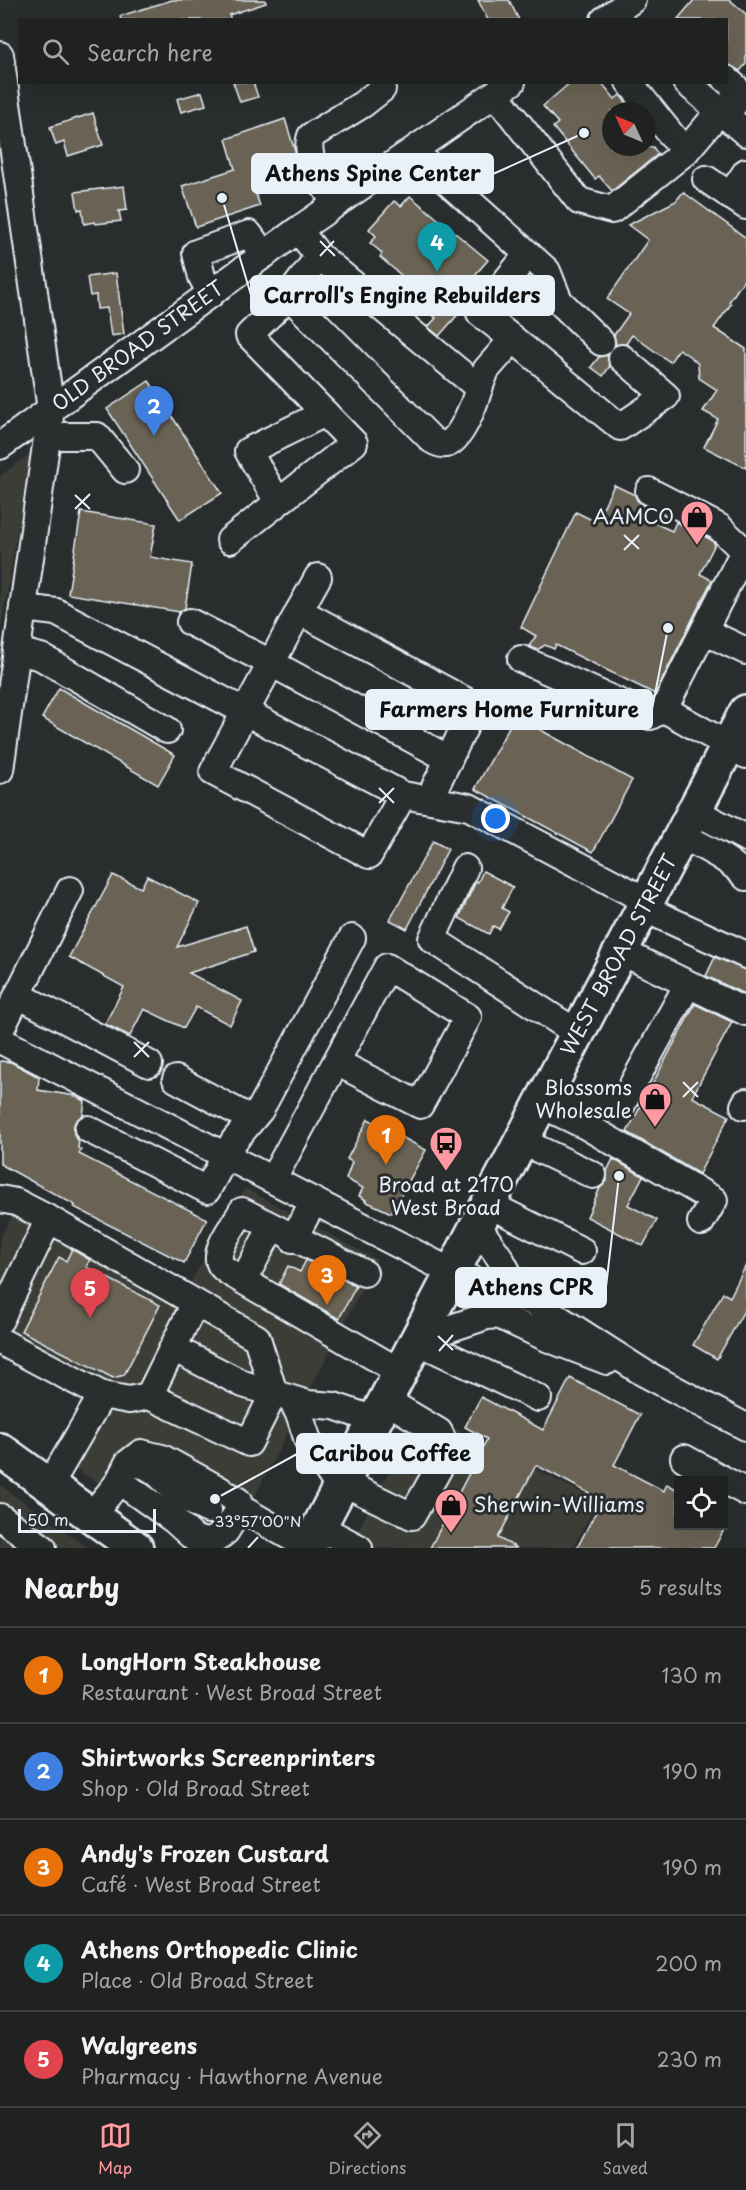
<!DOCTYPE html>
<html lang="en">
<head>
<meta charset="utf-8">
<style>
  body { margin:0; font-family:"Playpen Sans",sans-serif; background:#2d2f2f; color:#f1f3f6 }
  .controls { position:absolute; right:18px; bottom:18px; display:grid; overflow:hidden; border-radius:0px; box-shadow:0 6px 24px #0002 }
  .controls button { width:54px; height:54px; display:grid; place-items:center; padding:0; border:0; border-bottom:2px solid #3d3f40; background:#202222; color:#f1f3f6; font:30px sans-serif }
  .compass { position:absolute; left:602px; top:102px; width:54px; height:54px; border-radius:50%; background:#202222; box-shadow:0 6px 24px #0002; rotate:314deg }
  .scale { position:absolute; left:18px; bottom:15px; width:138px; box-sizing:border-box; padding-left:6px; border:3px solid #e8f1f8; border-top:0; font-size:16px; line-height:21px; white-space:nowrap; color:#e8f1f8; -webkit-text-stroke:4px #2a2d2e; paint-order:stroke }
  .you { position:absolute; left:496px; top:819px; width:21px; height:21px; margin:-15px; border:4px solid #fff; border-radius:50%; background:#1a73e8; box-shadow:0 0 0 9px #1a73e833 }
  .badge { display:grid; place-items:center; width:39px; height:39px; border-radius:50%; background:#ff9aa2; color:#fff; font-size:20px; font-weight:700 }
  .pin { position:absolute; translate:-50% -50px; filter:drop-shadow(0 2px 3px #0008) }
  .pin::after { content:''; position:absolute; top:32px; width:21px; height:18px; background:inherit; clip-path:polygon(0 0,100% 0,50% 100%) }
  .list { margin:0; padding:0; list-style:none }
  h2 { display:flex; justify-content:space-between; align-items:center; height:78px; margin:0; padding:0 24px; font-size:26px }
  h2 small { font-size:20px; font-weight:400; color:#a2a4a5 }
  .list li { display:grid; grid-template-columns:39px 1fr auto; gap:18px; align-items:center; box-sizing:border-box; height:96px; padding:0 24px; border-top:2px solid #3d3f40 }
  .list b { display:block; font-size:22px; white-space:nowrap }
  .list p { margin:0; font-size:20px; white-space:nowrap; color:#a2a4a5 }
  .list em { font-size:20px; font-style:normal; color:#a2a4a5 }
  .icon { flex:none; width:33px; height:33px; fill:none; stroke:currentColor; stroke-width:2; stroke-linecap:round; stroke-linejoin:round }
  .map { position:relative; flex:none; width:746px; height:1548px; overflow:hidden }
  .search { position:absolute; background:#202222; box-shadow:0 6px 24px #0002; left:18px; right:18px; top:18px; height:66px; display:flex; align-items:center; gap:15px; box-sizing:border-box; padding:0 21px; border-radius:0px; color:#a2a4a5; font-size:22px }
  .sheet { height:558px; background:#202222 }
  nav { display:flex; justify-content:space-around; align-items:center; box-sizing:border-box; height:84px; border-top:2px solid #3d3f40; background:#202222; font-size:16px; color:#a2a4a5 }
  nav a { display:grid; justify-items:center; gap:3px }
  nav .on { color:#ff9aa2 }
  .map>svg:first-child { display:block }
</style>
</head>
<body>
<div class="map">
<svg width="746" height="1548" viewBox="0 0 746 1548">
  <rect width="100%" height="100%" fill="#2a2d2e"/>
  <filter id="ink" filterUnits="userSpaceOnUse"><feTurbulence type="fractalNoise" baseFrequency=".0167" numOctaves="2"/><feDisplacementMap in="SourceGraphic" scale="12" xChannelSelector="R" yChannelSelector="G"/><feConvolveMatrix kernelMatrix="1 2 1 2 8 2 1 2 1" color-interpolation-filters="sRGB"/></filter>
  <g filter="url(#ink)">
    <g fill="#3e3e39">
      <polygon points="30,454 0,634 0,476"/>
      <polygon points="245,1188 377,1260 228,1548 204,1548 76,1469 102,1416 0,1352 0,1239 22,1197 189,1285"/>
      <polygon points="420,1411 598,1501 572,1548 349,1548"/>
      <polygon points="0,1485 88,1548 0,1548"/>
    </g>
    <g fill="#6b6454" stroke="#e8f1f8" stroke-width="1.5">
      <polygon points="172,0 265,0 266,3 229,15 231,20 121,20 120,16"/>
      <polygon points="478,0 509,0 519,20 488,20"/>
      <polygon points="694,0 730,0 746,14 746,64 740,71 726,64 726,20 677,20"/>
      <polygon points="233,82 253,82 258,97 240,102"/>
      <polygon points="571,82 601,82 615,99 620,95 633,111 611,111 611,147 653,147 658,154 612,191 599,176 595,179 553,127 558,123 543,106"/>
      <polygon points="202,92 206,105 181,112 177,99"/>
      <polygon points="93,113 103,145 68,156 64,142 56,145 50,127"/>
      <polygon points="285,119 303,177 256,194 260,206 196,227 182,186 235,169 226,139"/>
      <polygon points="124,186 127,210 119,211 121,221 95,224 94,222 84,224 82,209 78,210 75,192"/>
      <polygon points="683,192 746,238 746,277 729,302 731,304 714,328 746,349 746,468 704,447 718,419 703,411 717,390 699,378 698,364 692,358 679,349 670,362 632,335 626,344 616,345 614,335 629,314 607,299 648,240 628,225 676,201"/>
      <polygon points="410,196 488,260 459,293 469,302 439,336 428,327 436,318 412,298 409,293 409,282 380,257 382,253 370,243 376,236 369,229 394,201 401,206"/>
      <polygon points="116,273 124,334 111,336 107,308 97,309 96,295 90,296 87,277"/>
      <polygon points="607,355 610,366 603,376 591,367 599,357"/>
      <polygon points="149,381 222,493 180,520 107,409"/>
      <polygon points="614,485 635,495 637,500 644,506 639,516 672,531 676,522 710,539 715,544 700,574 712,580 655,694 556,645 554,649 545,645 537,650 529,646 536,636 521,627 576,512 596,522"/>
      <polygon points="81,512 156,524 150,557 192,564 185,608 180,612 68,594"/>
      <polygon points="59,688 175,755 158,785 42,718"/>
      <polygon points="515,716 632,780 593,852 475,789"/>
      <polygon points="433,841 448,849 407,929 390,920"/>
      <polygon points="483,871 513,887 502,908 509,912 499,929 493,926 489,934 459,918 476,881 478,882"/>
      <polygon points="113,875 141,888 147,876 199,903 177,947 246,926 254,952 189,973 242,1001 230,1025 196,1007 184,1028 144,1009 130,1036 105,1024 124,987 69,957"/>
      <polygon points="715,957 746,970 746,995 706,976"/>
      <polygon points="695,1004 732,1022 692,1097 729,1116 699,1174 627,1132"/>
      <polygon points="0,1061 11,1062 39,1077 38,1090 76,1096 85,1101 83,1115 75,1122 73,1129 75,1137 79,1141 78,1148 81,1150 79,1154 207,1219 184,1263 74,1207 75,1205 0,1164"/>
      <polygon points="368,1119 426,1150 391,1213 365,1201 366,1200 359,1196 363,1188 346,1179 352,1162 347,1159"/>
      <polygon points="613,1159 643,1176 628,1205 657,1220 643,1246 587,1217 600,1188 607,1181 607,1171"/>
      <polygon points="72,1249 90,1260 86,1267 160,1305 124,1375 113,1378 21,1331 59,1257 66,1261"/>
      <polygon points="306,1260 356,1286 339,1319 279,1284 288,1266 300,1272"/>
      <polygon points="746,1265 746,1307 717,1359 693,1345 723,1293 730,1297"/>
      <polygon points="570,1378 640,1415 614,1465 664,1491 667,1484 678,1490 678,1526 726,1526 714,1548 577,1548 602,1500 536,1465 498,1538 517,1548 430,1548 487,1439 465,1427 481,1397 543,1430"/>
    </g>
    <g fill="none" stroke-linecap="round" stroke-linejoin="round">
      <g stroke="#e8f1f8" stroke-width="30">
        <g id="minor">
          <polyline points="604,20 632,0"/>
          <polyline points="0,55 51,410 0,770"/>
          <polyline points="629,82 685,152"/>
          <polyline points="686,82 746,133"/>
          <polyline points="495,94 579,201 612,210 685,152 719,112 734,104 735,87 726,79"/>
          <polyline points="413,151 547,271 559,301 601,342"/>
          <polyline points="706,179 746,206"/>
          <polyline points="730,196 746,172"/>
          <path d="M335,204C325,185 303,158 311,136L363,104L382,89"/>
          <path d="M298,230L319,256L479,388C475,402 461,441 446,444C441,445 437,443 432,440L289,296L319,256"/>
          <polyline points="211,294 202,277 196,253 249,234 264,255"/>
          <polyline points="513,339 480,313 528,254"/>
          <polyline points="479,388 486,370 513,339 620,427 666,396 622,358"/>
          <polyline points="48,436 97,436 125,470"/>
          <polyline points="0,446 298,230 512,82"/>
          <polyline points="649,491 719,527 744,551"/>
          <polyline points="278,502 248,451 325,413"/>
          <polyline points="230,540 354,443 249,335 289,296"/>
          <polyline points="23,608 56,612 403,795 469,807 647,901"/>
          <polyline points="299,611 318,577"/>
          <polyline points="190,622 271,663 449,759"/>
          <polyline points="704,631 746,651"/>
          <polyline points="17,651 41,657 167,730"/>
          <polyline points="521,659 650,716 664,709 746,755"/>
          <polyline points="664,709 744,551 746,552"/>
          <polyline points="403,795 369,855 213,772 299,611 475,706 429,799"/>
          <polyline points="694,811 746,838"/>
          <path d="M681,835C703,847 729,858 746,877"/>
          <polyline points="465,868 432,939 577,1033"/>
          <polyline points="643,908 746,955"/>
          <polyline points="620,951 746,1012"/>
          <polyline points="18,995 149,1064"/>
          <polyline points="0,1031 70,890"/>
          <polyline points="0,1040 452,1272 533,1302"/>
          <polyline points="176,1079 251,1119"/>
          <polyline points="547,1091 595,1109 622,1104 688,984"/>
          <polyline points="540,1104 586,1126 714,1200 701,1222"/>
          <polyline points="744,1106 746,1102"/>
          <polyline points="88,1129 207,1190 234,1141 260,1110 352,938"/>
          <polyline points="521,1141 593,1175"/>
          <polyline points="273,1179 387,967 468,1017 420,1105 336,1062"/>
          <polyline points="0,1199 16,1202 49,1219 257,1338 274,1393 249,1443 149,1396 129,1400 102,1395 49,1486"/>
          <polyline points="488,1204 582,1251"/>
          <polyline points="477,1225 500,1258 512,1281 533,1302 644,1373 746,1427"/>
          <polyline points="293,1239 314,1201"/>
          <polyline points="251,1266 272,1227"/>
          <path d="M364,1273L242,1211C235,1224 217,1245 219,1260C220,1267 227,1271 232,1274L400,1372"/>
          <polyline points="0,1320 49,1219"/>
          <polyline points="415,1340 487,1316 498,1315 547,1338 607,1361"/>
          <polyline points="415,1340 538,1398"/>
          <polyline points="0,1341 102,1395"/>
          <polyline points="173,1348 243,1384 308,1404 334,1406 375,1420"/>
          <polyline points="149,1396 195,1303"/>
          <polyline points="292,1400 300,1416 308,1441 339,1487"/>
          <polyline points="684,1458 746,1492"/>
          <path d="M137,1464C155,1465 166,1484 179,1493C188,1500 199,1505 208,1510"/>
          <polyline points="342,1482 412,1516 448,1452 439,1432 385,1400"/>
          <polyline points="118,1483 129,1488 174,1520 195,1539 207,1542 216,1539 226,1531 240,1508"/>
          <polyline points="230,1496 238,1501 240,1508 308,1547"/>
          <polyline points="91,1516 118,1483 128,1463 141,1453 162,1458 220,1490"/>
          <polyline points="0,1517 43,1548"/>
          <polyline points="319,1527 359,1548"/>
        </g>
      </g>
      <g stroke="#e8f1f8" stroke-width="38">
        <g id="major">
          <polyline points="0,1450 136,1548"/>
          <polyline points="308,1548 746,712"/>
        </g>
      </g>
      <use href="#minor" stroke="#2a2d2e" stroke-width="26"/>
      <use href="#major" stroke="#2a2d2e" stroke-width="33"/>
    </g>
  </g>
  <path fill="none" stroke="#e8f1f8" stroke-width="2" d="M320,241L335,256M320,256L334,241M75,495L90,509M75,509L90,494M624,535L639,549M624,550L639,535M379,788L394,803M379,803L394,788M134,1042L149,1057M134,1057L149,1042M683,1082L698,1097M683,1097L698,1082M438,1336L453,1350M439,1351L453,1335M248,1548L258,1537"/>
  <defs>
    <g id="shop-pin" transform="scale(1.725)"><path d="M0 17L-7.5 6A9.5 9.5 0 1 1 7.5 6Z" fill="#ff9aa2" stroke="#2a2d2e"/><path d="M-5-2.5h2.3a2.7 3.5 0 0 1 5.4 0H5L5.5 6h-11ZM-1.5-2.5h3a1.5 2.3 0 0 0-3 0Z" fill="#111"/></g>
    <g id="bus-pin" transform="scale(1.725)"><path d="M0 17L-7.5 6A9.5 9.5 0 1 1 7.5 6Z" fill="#ff9aa2" stroke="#2a2d2e"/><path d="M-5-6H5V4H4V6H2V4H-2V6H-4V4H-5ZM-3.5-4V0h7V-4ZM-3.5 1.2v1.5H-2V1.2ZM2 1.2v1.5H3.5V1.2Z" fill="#111"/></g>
  </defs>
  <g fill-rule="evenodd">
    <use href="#shop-pin" x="697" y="517"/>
    <use href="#shop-pin" x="655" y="1099"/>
    <use href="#bus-pin" x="446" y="1143"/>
    <use href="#shop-pin" x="451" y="1505"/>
  </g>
  <g text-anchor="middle" stroke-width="6" stroke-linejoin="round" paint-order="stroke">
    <g font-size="20" fill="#e8f1f8" stroke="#2a2d2e">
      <text transform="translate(138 346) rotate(-36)" y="7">OLD BROAD STREET</text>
      <text transform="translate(619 955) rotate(-62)" y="7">WEST BROAD STREET</text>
    </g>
    <g font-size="20" fill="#e8f1f8" stroke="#2a2d2e" text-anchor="end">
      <text x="674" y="524">AAMCO</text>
      <text x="632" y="1095">Blossoms<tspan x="632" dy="23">Wholesale</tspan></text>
      <text x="446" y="1192" text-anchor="middle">Broad at 2170<tspan x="446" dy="23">West Broad</tspan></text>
      <text x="474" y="1512" text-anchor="start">Sherwin-Williams</text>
    </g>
  </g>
  <g font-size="15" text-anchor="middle" fill="#e8f1f8" stroke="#2a2d2e" stroke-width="6" stroke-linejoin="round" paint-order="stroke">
    <text x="258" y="1527">33°57'00"N</text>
  </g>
  <path fill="none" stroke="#e8f1f8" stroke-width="2" d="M584 133L493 174M222 198L251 295M668 628L652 709M619 1176L606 1287M215 1499L297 1454"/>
  <g fill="#e8f1f8" stroke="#2a2d2e" stroke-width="2">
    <circle cx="584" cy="133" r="6"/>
    <circle cx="222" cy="198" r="6"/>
    <circle cx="668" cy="628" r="6"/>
    <circle cx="619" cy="1176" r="6"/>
    <circle cx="215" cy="1499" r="6"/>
  </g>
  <g fill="#e8f1f8" stroke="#e8f1f8" stroke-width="2">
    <rect x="252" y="154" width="241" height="39" rx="6"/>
    <rect x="251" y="276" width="303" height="39" rx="6"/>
    <rect x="366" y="690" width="286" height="39" rx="6"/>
    <rect x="456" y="1268" width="150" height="39" rx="6"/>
    <rect x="297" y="1434" width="186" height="39" rx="6"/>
  </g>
  <g font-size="21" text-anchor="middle" font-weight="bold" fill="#111">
    <text x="373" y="181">Athens Spine Center</text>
    <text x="402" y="303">Carroll's Engine Rebuilders</text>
    <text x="509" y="717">Farmers Home Furniture</text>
    <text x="531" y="1295">Athens CPR</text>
    <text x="390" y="1461">Caribou Coffee</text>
  </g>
</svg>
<div class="controls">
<button><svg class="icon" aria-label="locate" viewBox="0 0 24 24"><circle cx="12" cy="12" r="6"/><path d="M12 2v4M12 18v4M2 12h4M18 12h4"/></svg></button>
</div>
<svg class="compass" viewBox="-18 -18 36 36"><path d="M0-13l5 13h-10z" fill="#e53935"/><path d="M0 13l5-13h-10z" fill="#a2a4a5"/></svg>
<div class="scale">50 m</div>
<div class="you"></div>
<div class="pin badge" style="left:386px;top:1165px;background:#e8710a">1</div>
<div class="pin badge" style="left:154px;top:436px;background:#3f7fe0">2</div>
<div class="pin badge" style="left:327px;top:1305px;background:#e8710a">3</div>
<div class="pin badge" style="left:437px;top:272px;background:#0f9aa8">4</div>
<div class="pin badge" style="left:90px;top:1318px;background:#e0444e">5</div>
<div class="search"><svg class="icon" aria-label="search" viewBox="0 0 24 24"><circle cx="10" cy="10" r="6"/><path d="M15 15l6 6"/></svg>Search here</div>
</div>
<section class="sheet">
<h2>Nearby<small>5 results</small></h2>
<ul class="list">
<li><span class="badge" style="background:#e8710a">1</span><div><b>LongHorn Steakhouse</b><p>Restaurant · West Broad Street</p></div><em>130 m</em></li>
<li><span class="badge" style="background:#3f7fe0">2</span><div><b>Shirtworks Screenprinters</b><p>Shop · Old Broad Street</p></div><em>190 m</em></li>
<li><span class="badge" style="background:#e8710a">3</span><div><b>Andy's Frozen Custard</b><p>Café · West Broad Street</p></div><em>190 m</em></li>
<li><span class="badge" style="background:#0f9aa8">4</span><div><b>Athens Orthopedic Clinic</b><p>Place · Old Broad Street</p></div><em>200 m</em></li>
<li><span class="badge" style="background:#e0444e">5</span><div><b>Walgreens</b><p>Pharmacy · Hawthorne Avenue</p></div><em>230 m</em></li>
</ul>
</section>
<nav>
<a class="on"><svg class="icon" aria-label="map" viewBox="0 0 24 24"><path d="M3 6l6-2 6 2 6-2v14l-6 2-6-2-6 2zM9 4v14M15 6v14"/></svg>Map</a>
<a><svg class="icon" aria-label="directions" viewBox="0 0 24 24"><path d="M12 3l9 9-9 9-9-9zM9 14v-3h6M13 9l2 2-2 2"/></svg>Directions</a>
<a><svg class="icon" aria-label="saved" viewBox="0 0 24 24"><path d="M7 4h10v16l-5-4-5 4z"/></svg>Saved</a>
</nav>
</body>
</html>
